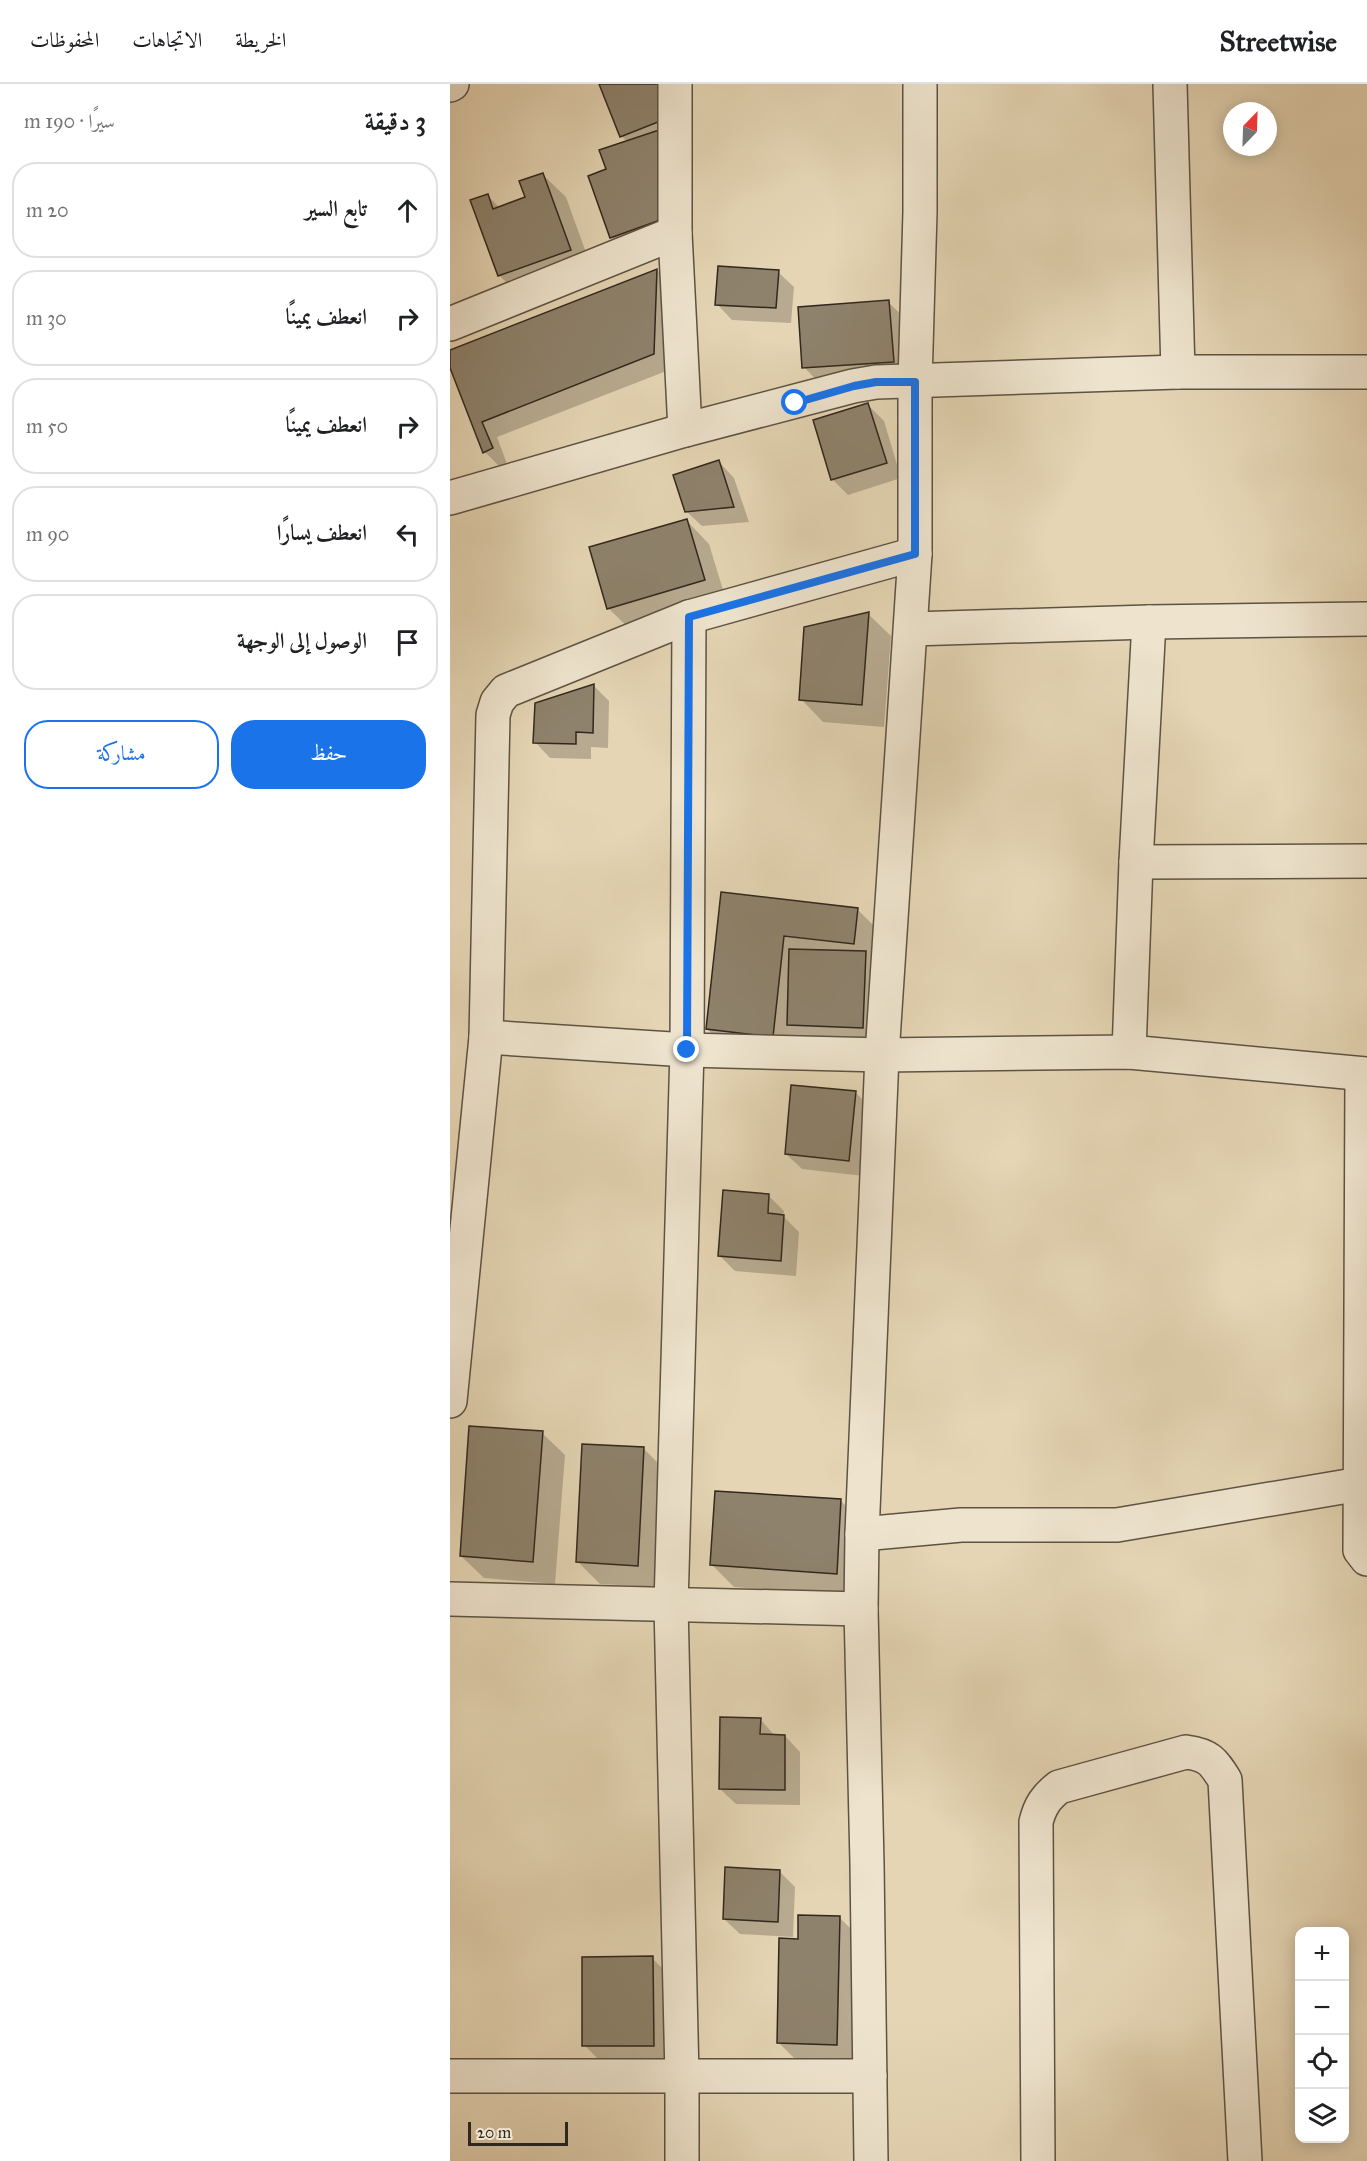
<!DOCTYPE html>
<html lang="ar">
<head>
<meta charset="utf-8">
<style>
  body { margin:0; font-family:"IM FELL Great Primer",Amiri,serif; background:#f2f2f2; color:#202124; direction:rtl }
  .controls { position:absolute; right:18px; bottom:18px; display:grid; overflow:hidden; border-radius:12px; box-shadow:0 3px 15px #0003 }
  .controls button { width:54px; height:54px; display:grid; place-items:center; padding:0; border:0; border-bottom:2px solid #e0e0e0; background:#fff; color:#202124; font:30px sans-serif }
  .compass { position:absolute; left:773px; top:18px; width:54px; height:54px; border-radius:50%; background:#fff; box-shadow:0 3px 15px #0003; rotate:23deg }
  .scale { position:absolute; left:18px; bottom:15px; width:100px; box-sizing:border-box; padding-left:6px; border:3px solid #30281e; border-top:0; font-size:16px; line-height:21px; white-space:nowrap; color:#30281e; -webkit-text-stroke:4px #eee4ce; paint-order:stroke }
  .stop { position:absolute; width:18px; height:18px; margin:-14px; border:4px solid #1a73e8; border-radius:50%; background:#fff }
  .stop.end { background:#1a73e8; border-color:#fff; box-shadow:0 2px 6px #0008 }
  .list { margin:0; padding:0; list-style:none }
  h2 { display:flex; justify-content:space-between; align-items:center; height:78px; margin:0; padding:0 24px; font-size:26px }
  h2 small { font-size:20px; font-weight:400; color:#757577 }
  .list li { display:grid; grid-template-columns:39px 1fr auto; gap:18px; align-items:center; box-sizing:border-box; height:96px; margin:0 12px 12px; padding:0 12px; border:2px solid #e0e0e0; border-radius:24px }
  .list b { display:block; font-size:22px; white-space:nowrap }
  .list em { font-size:20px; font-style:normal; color:#757577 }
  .actions { display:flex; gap:12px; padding:18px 24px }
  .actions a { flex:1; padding:14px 0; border:2px solid #1a73e8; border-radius:24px; text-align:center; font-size:21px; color:#1a73e8 }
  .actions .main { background:#1a73e8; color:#fff }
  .icon { flex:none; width:33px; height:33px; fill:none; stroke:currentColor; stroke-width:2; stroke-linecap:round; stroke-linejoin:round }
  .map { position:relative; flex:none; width:917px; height:2077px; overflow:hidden; direction:ltr }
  header { display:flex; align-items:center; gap:36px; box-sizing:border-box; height:84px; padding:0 30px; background:#fff; border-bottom:2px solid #e0e0e0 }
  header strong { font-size:28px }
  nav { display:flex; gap:33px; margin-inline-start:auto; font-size:21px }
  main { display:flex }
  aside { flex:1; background:#fff }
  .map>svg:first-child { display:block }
</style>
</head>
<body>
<header>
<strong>Streetwise</strong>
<nav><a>الخريطة</a><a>الاتجاهات</a><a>المحفوظات</a></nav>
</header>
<main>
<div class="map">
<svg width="917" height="2077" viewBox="0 0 917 2077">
  <rect width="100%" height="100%" fill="#e5d5b4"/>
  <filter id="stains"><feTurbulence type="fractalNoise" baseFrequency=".00333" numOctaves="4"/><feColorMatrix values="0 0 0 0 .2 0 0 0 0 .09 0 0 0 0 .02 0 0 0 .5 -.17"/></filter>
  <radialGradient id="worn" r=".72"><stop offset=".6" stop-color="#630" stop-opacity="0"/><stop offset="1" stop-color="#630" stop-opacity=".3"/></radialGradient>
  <g fill="#0003">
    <polygon points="151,0 220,0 238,157 184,175 161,153 158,86 178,58 171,52"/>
    <polygon points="93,91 116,113 143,188 72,214 49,191 37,111 50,124 76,114"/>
    <polygon points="207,186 222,202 219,286 47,353 57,380 50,383 35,368 0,280 0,268"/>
    <polygon points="328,188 344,203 341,239 282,236 267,220"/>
    <polygon points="438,218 461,240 466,300 376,306 354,283"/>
    <polygon points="418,321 434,337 451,394 398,411 382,395"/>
    <polygon points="269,378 284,394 299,438 252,442 236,427"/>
    <polygon points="237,437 259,460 277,519 181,546 158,524"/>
    <polygon points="418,530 441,552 434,643 373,638 351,615"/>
    <polygon points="144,602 159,617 158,664 141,663 141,675 100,674 85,658"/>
    <polygon points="272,810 408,826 430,848 435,966 362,963 348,950 345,975 280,967 257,945"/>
    <polygon points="405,1008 421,1024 414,1092 352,1085 336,1070"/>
    <polygon points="318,1111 334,1127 333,1132 349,1148 346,1192 285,1187 270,1172"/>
    <polygon points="92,1349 115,1371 105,1500 34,1494 11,1472"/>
    <polygon points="193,1364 216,1387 210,1503 150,1500 127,1477"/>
    <polygon points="391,1417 413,1439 409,1512 284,1503 262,1481"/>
    <polygon points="310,1635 325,1652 335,1652 350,1668 350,1721 286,1720 270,1705"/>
    <polygon points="329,1787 345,1803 343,1853 290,1850 274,1835"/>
    <polygon points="389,1833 412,1856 409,1983 351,1981 328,1958 349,1856"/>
    <polygon points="202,1874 225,1897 226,1984 157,1984 134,1961"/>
  </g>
  <g fill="#8e826c" stroke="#30281e" stroke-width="1.5">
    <polygon points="149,0 208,0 213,36 170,53"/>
    <polygon points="209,46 216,134 160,154 138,92 156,85 149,66"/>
    <polygon points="93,89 121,166 48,192 20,116 38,110 43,125 75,113 69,97"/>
    <polygon points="268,182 329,186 326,224 265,221"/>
    <polygon points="207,185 204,270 32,338 43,364 33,369 0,284 0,266"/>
    <polygon points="439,216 444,278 352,284 348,223"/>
    <polygon points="418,319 437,379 381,396 363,336"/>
    <polygon points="269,376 284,423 235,428 223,391"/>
    <polygon points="237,435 255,496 157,525 139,463"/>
    <polygon points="419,528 412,621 349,616 354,543"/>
    <polygon points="144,600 143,649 126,648 126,660 83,659 85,619"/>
    <polygon points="271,808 408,824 404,860 334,852 323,953 256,945"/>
    <polygon points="339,865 416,867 413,944 337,941"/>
    <polygon points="341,1001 406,1007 399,1077 335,1070"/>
    <polygon points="273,1106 319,1110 318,1129 334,1131 331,1177 268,1172"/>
    <polygon points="19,1342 93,1347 83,1478 10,1472"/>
    <polygon points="132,1360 194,1363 188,1482 126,1478"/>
    <polygon points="265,1407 391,1415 387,1490 260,1481"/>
    <polygon points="270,1633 311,1634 310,1650 335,1651 335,1706 269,1705"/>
    <polygon points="275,1783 330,1786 328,1838 273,1835"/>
    <polygon points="348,1831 390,1832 387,1961 327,1959 329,1854 348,1855"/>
    <polygon points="203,1872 204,1962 132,1962 132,1873"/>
  </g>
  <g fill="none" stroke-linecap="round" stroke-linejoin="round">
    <g stroke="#5d5344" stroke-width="36">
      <g id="minor">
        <polyline points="225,0 225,149 235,346"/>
        <polyline points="720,0 728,288"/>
        <polyline points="0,1 2,0"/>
        <polyline points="0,240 225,149"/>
        <polyline points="0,414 235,346 403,302 426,298 728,288 917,288"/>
        <polyline points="461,545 699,538 917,535"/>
        <polyline points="686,778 917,777"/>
        <polyline points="36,953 237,966 432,971 679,968 917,990"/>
        <polyline points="679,968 686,778 699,538"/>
        <polyline points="912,990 910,1466 917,1475"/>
        <polyline points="0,1317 36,953 43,631 47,618 56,607 239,533 465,470"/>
        <polyline points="412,1450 511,1441 667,1441 910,1400"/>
        <polyline points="0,1515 411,1525"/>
        <polyline points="0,1992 420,1992"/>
        <polyline points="232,2077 232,1993 221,1521 237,966 239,533"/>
        <polyline points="421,2077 417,1780 411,1525 412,1450 432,971 465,470 465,298 470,128 470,0"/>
        <path d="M588,2077L586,1738C590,1722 596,1713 609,1703L736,1668C759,1671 763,1677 775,1696L795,2077"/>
      </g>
    </g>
    <use href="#minor" stroke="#eee4ce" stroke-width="33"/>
  </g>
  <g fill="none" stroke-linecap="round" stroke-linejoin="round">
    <polyline stroke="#1a73e8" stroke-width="8" points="237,966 239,533 465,470 465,298 426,298 404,302 345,319"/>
  </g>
  <rect width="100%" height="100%" filter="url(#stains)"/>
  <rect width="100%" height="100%" fill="url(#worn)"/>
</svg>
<div class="controls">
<button>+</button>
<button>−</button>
<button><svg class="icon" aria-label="locate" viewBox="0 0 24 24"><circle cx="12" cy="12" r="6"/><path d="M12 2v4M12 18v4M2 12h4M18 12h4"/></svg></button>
<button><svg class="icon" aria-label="layers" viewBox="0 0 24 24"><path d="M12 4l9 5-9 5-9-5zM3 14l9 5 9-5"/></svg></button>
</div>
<svg class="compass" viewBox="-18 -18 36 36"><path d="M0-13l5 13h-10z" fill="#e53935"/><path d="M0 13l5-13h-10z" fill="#757577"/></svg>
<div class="scale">20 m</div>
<div class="stop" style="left:345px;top:319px"></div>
<div class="stop end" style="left:237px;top:966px"></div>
</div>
<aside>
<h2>3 دقيقة<small>سيرًا · 190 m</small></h2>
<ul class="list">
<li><svg class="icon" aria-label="ahead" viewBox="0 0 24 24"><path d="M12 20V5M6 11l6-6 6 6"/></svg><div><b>تابع السير</b></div><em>20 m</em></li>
<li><svg class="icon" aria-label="right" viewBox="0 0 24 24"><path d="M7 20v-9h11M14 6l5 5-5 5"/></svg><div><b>انعطف يمينًا</b></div><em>30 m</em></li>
<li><svg class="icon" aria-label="right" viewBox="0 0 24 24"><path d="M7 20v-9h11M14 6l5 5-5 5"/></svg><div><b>انعطف يمينًا</b></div><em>50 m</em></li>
<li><svg class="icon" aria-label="left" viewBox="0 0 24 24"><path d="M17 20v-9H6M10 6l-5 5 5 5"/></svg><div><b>انعطف يسارًا</b></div><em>90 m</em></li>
<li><svg class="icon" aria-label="arrive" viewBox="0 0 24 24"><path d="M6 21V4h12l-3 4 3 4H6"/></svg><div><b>الوصول إلى الوجهة</b></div></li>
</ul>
<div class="actions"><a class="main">حفظ</a><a>مشاركة</a></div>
</aside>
</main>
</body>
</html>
